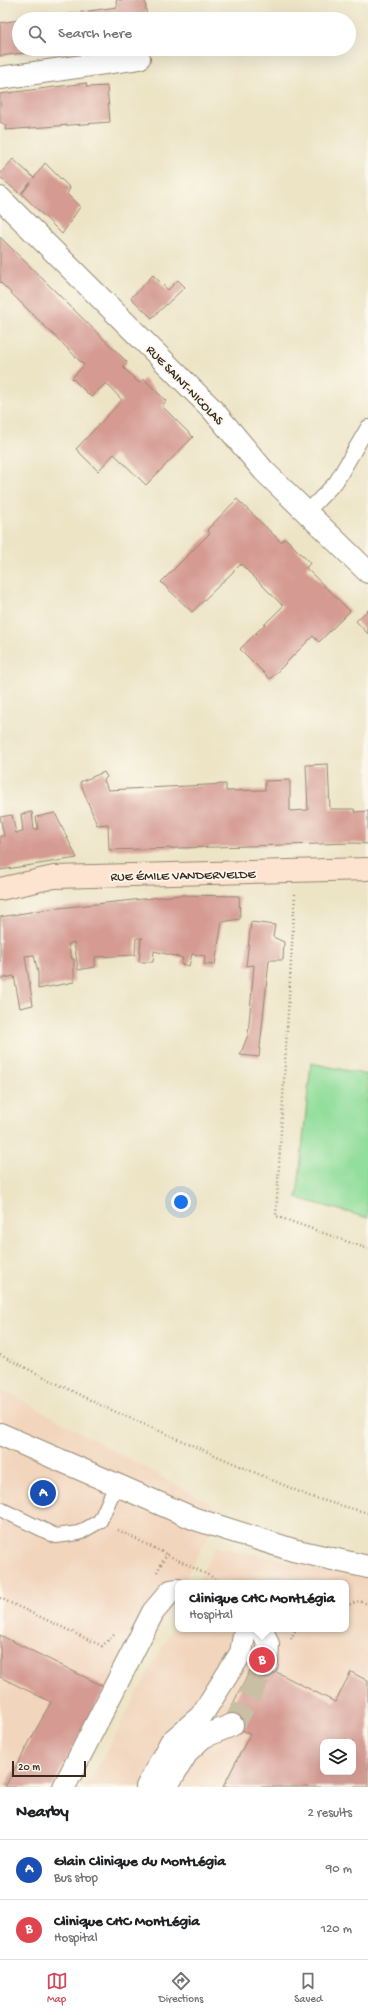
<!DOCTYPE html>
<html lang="en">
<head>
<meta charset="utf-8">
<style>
  body { margin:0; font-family:"Gochi Hand",sans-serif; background:#f6f6f6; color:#202124 }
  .controls { position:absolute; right:12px; bottom:12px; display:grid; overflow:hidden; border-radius:8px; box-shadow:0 4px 16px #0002 }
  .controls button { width:36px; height:36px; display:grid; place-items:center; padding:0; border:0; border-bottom:1px solid #e0e0e0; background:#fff; color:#202124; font:20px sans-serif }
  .scale { position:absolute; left:12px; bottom:10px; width:74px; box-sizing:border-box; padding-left:4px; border:2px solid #3b2a1e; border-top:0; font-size:11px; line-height:14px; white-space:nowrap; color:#3b2a1e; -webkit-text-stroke:3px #fbf7ec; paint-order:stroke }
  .you { position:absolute; left:181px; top:1202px; width:14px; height:14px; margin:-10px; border:3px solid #fff; border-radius:50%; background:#1a73e8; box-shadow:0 0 0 6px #1a73e833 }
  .badge { display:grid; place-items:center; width:26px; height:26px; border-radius:50%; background:#d1495b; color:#fff; font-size:13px; font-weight:700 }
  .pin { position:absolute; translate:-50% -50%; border:2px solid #fff; box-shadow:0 1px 4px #0006 }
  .popup { position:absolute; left:175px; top:1580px; width:174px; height:52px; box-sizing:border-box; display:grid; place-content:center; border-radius:8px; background:#fff; filter:drop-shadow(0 1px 3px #0005); font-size:13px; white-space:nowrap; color:#757577 }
  .popup b { font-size:15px; color:#202124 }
  .popup::after { content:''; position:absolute; left:50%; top:100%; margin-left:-8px; border:8px solid transparent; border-top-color:#fff }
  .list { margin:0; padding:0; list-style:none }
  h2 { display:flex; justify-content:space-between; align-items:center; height:52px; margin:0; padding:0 16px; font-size:17px }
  h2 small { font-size:13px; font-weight:400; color:#757577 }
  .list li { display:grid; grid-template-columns:26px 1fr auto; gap:12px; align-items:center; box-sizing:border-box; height:60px; padding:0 16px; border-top:1px solid #e0e0e0 }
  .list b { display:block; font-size:15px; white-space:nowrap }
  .list p { margin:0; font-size:13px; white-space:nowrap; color:#757577 }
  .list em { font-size:13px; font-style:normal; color:#757577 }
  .icon { flex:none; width:22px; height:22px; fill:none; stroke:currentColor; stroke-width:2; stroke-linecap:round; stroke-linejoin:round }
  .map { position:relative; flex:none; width:368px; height:1787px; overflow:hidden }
  .search { position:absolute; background:#fff; box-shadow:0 4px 16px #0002; left:12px; right:12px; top:12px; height:44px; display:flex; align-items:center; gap:10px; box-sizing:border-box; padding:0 14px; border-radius:22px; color:#757577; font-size:15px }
  .sheet { height:172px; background:#fff }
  nav { display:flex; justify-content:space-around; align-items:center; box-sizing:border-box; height:56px; border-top:1px solid #e0e0e0; background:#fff; font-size:11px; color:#757577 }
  nav a { display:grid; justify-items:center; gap:2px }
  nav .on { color:#d1495b }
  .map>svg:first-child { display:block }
</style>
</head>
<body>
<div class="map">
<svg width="368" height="1787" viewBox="0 0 368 1787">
  <rect width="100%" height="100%" fill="#fbf7ec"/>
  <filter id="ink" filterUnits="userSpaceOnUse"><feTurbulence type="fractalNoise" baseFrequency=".025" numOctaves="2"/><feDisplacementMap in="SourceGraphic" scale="8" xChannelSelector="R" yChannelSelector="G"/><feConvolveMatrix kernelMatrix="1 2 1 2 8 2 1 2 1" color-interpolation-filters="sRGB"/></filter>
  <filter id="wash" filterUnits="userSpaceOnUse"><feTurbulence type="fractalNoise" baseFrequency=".012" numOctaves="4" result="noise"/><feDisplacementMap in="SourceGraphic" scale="16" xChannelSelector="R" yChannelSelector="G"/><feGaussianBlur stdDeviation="0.9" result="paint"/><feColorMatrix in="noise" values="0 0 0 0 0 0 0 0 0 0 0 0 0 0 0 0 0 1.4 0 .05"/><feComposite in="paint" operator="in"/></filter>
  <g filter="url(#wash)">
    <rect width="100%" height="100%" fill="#ede4c6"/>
    <g fill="#f2d5bd" fill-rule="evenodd">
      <polygon points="0,1388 222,1510 73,1787 0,1787"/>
      <path d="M216,1547L368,1578V1787H87L178,1618V1629H346V1583H197ZM323,1742H353V1772H323Z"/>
    </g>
    <polygon fill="#92de9b" stroke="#66845c" points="311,1063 368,1075 368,1218 297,1198"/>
    <g id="blocks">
      <g fill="#d59b93" fill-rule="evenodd">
        <polygon points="116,0 145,0 147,19 34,19 117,7"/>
        <polygon points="19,20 19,49 48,50 0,56 0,23"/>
        <polygon points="86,83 87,87 107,86 110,122 5,130 6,125 0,122 0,94"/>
        <polygon points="13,159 34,178 45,163 70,188 67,194 80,207 62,234 22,194 31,182 20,194 0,177 0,174"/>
        <polygon points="0,237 127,362 123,367 139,383 144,379 166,401 162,406 193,437 146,485 114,454 98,471 76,449 122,400 106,383 91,397 72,378 84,365 0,282"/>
        <polygon points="153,275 168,290 178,280 185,287 152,318 131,298"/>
        <polygon points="237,499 281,542 285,538 310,563 306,568 350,611 319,642 313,636 270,679 240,649 283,606 241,564 192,612 161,582 210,533 207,530"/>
        <polygon points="368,610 368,634 356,621"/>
        <polygon points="328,764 330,809 354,809 355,812 368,811 368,844 354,843 109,850 108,824 97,825 80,782 104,772 107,777 104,780 108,790 226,784 226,791 265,790 265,781 290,780 290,811 308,810 306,765"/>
        <polygon points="32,812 34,830 38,829 36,817 55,813 77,858 0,870 0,836 4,836 0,817 12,815 16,833 23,832 21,814"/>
        <polygon points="180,895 239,896 240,919 222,922 215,965 204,964 205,956 192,954 189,966 181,964 183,958 154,951 153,962 139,962 141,939 143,938 136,938 135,955 95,957 95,967 78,970 74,942 68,944 72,959 74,959 74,982 38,989 38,973 34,955 25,956 33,1005 20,1008 14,976 0,979 0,917 49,909"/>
        <polygon points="251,922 275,925 273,937 284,942 283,960 269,960 259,1057 240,1055 248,1035 254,965 246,966"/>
        <polygon points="0,1635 105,1687 52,1787 5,1787 51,1702 0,1677"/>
        <path d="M255,1661L335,1702L351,1672L368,1681V1787H223L250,1734L224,1721ZM323,1742H353V1772H323Z"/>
      </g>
    </g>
  </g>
  <g filter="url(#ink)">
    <use href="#blocks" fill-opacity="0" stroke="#948772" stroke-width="1"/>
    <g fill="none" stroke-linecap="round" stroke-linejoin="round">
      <polyline stroke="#c9bfa4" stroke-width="22" stroke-dasharray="22 11" stroke-linecap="butt" points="232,1725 236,1721 265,1666"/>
      <g stroke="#948772" stroke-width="16">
        <g id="service">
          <polyline points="306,513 336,482 368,427"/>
          <polyline points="0,1509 56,1536 79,1533 100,1521 116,1485"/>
        </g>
      </g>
      <g stroke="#948772" stroke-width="24">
        <g id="minor">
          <polyline points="0,78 139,58"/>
          <polyline points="0,1434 195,1519 293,1550 368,1567"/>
          <polyline points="262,1629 268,1644 267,1664 265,1666"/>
          <polyline points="64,1787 153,1612 171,1591 178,1590"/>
          <polyline points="147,1787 171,1742 201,1716 241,1653 245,1629"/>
          <polyline points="166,1787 188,1751 203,1737 232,1725"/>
        </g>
      </g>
      <g stroke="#948772" stroke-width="24">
        <polyline id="tertiary" points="0,198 212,409 264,471 368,572"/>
      </g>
      <g stroke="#948772" stroke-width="24">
        <polyline id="secondary" points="0,889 54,877 368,869"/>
      </g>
      <g stroke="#948772" stroke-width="2.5" stroke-dasharray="1 3" stroke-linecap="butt">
        <polyline points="295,894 276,1216 368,1249"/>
        <polyline points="0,1355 100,1405 311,1497 368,1513"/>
        <polyline points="118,1530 224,1583"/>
        <polyline points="157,1572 167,1554"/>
        <polyline points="0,1598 102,1646 114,1635"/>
        <polyline points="346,1606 359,1601 368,1604"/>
        <polyline points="291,1639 296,1629"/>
      </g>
      <use href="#service" stroke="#fff" stroke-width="14"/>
      <use href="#minor" stroke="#fff" stroke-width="22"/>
      <use href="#tertiary" stroke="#fff" stroke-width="22"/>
      <use href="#secondary" stroke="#fde4d1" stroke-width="22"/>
    </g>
  </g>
  <g text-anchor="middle" stroke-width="3.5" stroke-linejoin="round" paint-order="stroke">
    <g font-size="13" fill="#3b2a1e" stroke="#fbf7ec">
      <text transform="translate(186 384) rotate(46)" y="5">RUE SAINT-NICOLAS</text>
      <text transform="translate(183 874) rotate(-1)" y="5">RUE ÉMILE VANDERVELDE</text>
    </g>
  </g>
</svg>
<div class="controls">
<button><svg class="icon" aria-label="layers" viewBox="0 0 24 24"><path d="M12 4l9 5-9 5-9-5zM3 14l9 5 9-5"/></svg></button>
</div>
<div class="scale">20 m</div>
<div class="you"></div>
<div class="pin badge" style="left:43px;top:1493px;background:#1a4fb4">A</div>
<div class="pin badge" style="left:262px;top:1660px;background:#e0444e">B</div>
<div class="popup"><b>Clinique CHC MontLégia</b>Hospital</div>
<div class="search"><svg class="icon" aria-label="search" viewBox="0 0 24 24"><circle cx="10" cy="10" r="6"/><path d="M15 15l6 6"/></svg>Search here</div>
</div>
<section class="sheet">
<h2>Nearby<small>2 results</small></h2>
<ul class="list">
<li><span class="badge" style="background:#1a4fb4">A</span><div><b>Glain Clinique du MontLégia</b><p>Bus stop</p></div><em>90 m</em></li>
<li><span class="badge" style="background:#e0444e">B</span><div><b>Clinique CHC MontLégia</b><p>Hospital</p></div><em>120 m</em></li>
</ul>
</section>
<nav>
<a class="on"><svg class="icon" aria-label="map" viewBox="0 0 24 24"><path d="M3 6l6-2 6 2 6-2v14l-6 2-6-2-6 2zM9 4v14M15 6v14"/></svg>Map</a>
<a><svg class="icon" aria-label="directions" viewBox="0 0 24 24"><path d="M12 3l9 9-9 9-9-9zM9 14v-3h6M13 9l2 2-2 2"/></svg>Directions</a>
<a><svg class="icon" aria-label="saved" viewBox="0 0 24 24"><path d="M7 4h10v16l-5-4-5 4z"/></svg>Saved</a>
</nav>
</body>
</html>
